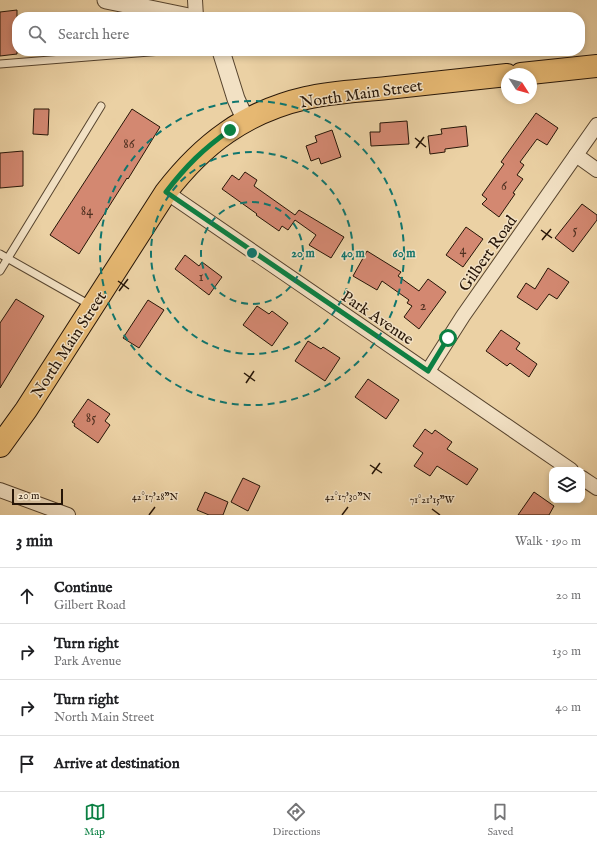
<!DOCTYPE html>
<html lang="en">
<head>
<meta charset="utf-8">
<style>
  body { margin:0; font-family:"IM FELL English",serif; background:#f6f6f6; color:#202124 }
  .controls { position:absolute; right:12px; bottom:12px; display:grid; overflow:hidden; border-radius:8px; box-shadow:0 2px 6px #0003 }
  .controls button { width:36px; height:36px; display:grid; place-items:center; padding:0; border:0; border-bottom:1px solid #e0e0e0; background:#fff; color:#202124; font:20px sans-serif }
  .compass { position:absolute; left:501px; top:68px; width:36px; height:36px; border-radius:50%; background:#fff; box-shadow:0 2px 6px #0003; rotate:126deg }
  .scale { position:absolute; left:12px; bottom:10px; width:51px; box-sizing:border-box; padding-left:4px; border:2px solid #261507; border-top:0; font-size:11px; line-height:14px; white-space:nowrap; color:#261507; -webkit-text-stroke:3px #f2e1c4; paint-order:stroke }
  .stop { position:absolute; width:12px; height:12px; margin:-9px; border:3px solid #0b8043; border-radius:50%; background:#fff }
  .stop.end { background:#0b8043; border-color:#fff; box-shadow:0 1px 4px #0008 }
  .list { margin:0; padding:0; list-style:none }
  h2 { display:flex; justify-content:space-between; align-items:center; height:52px; margin:0; padding:0 16px; font-size:17px }
  h2 small { font-size:13px; font-weight:400; color:#757577 }
  .list li { display:grid; grid-template-columns:26px 1fr auto; gap:12px; align-items:center; box-sizing:border-box; height:56px; padding:0 16px; border-top:1px solid #e0e0e0 }
  .list b { display:block; font-size:15px; white-space:nowrap }
  .list p { margin:0; font-size:13px; white-space:nowrap; color:#757577 }
  .list em { font-size:13px; font-style:normal; color:#757577 }
  .icon { flex:none; width:22px; height:22px; fill:none; stroke:currentColor; stroke-width:2; stroke-linecap:round; stroke-linejoin:round }
  .map { position:relative; flex:none; width:597px; height:515px; overflow:hidden }
  .search { position:absolute; background:#fff; box-shadow:0 2px 6px #0003; left:12px; right:12px; top:12px; height:44px; display:flex; align-items:center; gap:10px; box-sizing:border-box; padding:0 14px; border-radius:16px; color:#757577; font-size:15px }
  .sheet { height:276px; background:#fff }
  nav { display:flex; justify-content:space-around; align-items:center; box-sizing:border-box; height:56px; border-top:1px solid #e0e0e0; background:#fff; font-size:11px; color:#757577 }
  nav a { display:grid; justify-items:center; gap:2px }
  nav .on { color:#0b8043 }
  .map>svg:first-child { display:block }
</style>
</head>
<body>
<div class="map">
<svg width="597" height="515" viewBox="0 0 597 515">
  <rect width="100%" height="100%" fill="#ebd1a4"/>
  <filter id="stains"><feTurbulence type="fractalNoise" baseFrequency=".005" numOctaves="4"/><feColorMatrix values="0 0 0 0 .2 0 0 0 0 .09 0 0 0 0 .02 0 0 0 .5 -.17"/></filter>
  <radialGradient id="worn" r=".72"><stop offset=".6" stop-color="#630" stop-opacity="0"/><stop offset="1" stop-color="#630" stop-opacity=".3"/></radialGradient>
  <g fill="#d38871" stroke="#261507">
    <polygon points="17,10 17,54 0,56 0,12"/>
    <polygon points="34,109 49,109 48,135 33,134"/>
    <polygon points="132,109 160,127 128,179 127,178 79,254 50,235"/>
    <polygon points="536,113 558,128 547,145 537,139 520,162 524,165 517,175 523,179 513,193 515,194 499,217 482,204 487,199 482,195 504,164 501,162"/>
    <polygon points="407,121 409,144 371,146 370,132 380,132 380,123"/>
    <polygon points="466,126 468,146 445,149 445,152 430,154 428,136 442,134 441,129"/>
    <polygon points="332,130 341,157 321,164 319,158 311,161 306,146 317,142 315,136"/>
    <polygon points="23,151 23,186 0,188 0,153"/>
    <polygon points="245,172 257,180 254,186 295,215 299,210 344,237 331,258 309,245 316,235 295,220 288,230 282,226 279,231 256,215 257,214 222,189 232,175 239,180"/>
    <polygon points="582,204 597,215 597,220 573,252 555,238"/>
    <polygon points="466,227 483,239 463,267 446,255"/>
    <polygon points="367,251 401,272 398,276 419,291 428,279 446,292 419,329 404,317 412,306 407,303 409,300 382,281 377,290 353,276"/>
    <polygon points="185,255 199,266 202,262 222,277 209,295 175,269"/>
    <polygon points="548,268 569,282 557,299 549,294 537,310 517,297 526,283 535,289"/>
    <polygon points="16,299 44,316 0,388 0,323"/>
    <polygon points="148,300 164,310 139,348 123,338"/>
    <polygon points="257,306 269,314 272,311 288,323 272,346 243,325"/>
    <polygon points="501,330 520,343 516,349 537,364 529,377 510,363 507,366 486,351"/>
    <polygon points="308,341 321,349 323,347 340,358 325,381 295,361"/>
    <polygon points="368,379 399,400 386,419 355,397"/>
    <polygon points="88,399 110,414 105,421 110,425 98,443 74,426 75,424 72,422"/>
    <polygon points="425,429 432,434 435,430 452,442 447,449 478,469 467,485 437,466 430,476 414,466 423,453 413,446"/>
    <polygon points="243,478 260,486 248,511 231,502"/>
    <polygon points="205,492 228,502 223,515 209,515 197,510"/>
    <polygon points="534,492 554,506 549,515 518,515"/>
  </g>
  <g fill="none" stroke-linecap="round" stroke-linejoin="round">
    <g stroke="#57442e" stroke-width="9">
      <g id="service">
        <polyline points="0,64 162,51"/>
        <polyline points="0,254 90,305"/>
        <polyline points="0,271 101,106"/>
      </g>
    </g>
    <g stroke="#57442e" stroke-width="16">
      <g id="minor">
        <polyline points="195,0 196,17"/>
        <polyline points="576,155 597,170"/>
        <polyline points="166,192 571,470"/>
        <polyline points="428,371 463,316 597,125"/>
        <polyline points="582,478 597,488"/>
        <polyline points="0,490 68,515"/>
      </g>
    </g>
    <g stroke="#57442e" stroke-width="19">
      <g id="tertiary">
        <polyline points="106,0 189,17"/>
        <polyline points="221,51 236,99 246,121"/>
      </g>
    </g>
    <g stroke="#261507" stroke-width="24">
      <g id="primary">
        <polyline points="521,74 597,66"/>
        <path d="M0,446L26,410L166,192C203,144 245,112 306,98C332,92 360,91 387,88C427,84 467,79 507,75"/>
      </g>
    </g>
    <use href="#service" stroke="#f2e1c4" stroke-width="7"/>
    <use href="#minor" stroke="#f2e1c4" stroke-width="14"/>
    <use href="#tertiary" stroke="#f2e1c4" stroke-width="17"/>
    <use href="#primary" stroke="#e6b872" stroke-width="22"/>
  </g>
  <g fill="none" stroke-linecap="round" stroke-linejoin="round">
    <path stroke="#0b8043" stroke-width="5" d="M230,130C203,149 186,166 166,192L428,371L448,338"/>
  </g>
  <path fill="none" stroke="#261507" stroke-width="1.5" d="M415,138L426,147M416,148L424,137M541,230L552,238M542,240L551,229M118,281L129,289M119,291L128,279M244,373L255,381M246,383L254,371M370,465L382,473M372,474L380,463M432,509L440,515M149,515L155,507M342,515L348,507"/>
  <g fill="none" stroke="#0f766e" stroke-width="2" stroke-dasharray="7 5">
    <circle cx="252" cy="253" r="51"/>
    <circle cx="252" cy="253" r="101"/>
    <circle cx="252" cy="253" r="152"/>
  </g>
  <g text-anchor="middle" stroke-width="3" stroke-linejoin="round" paint-order="stroke">
    <g font-size="14" fill="#513222">
      <text x="129" y="148">86</text>
      <text x="504" y="190">6</text>
      <text x="87" y="215">84</text>
      <text x="575" y="234">5</text>
      <text x="463" y="254">4</text>
      <text x="201" y="281">1</text>
      <text x="423" y="310">2</text>
      <text x="91" y="422">85</text>
    </g>
    <g font-size="16" fill="#261507" stroke="#f2e1c4">
      <text transform="translate(361 93) rotate(-8)" y="6">North Main Street</text>
      <text transform="translate(487 253) rotate(-55)" y="6">Gilbert Road</text>
      <text transform="translate(378 317) rotate(34)" y="6">Park Avenue</text>
      <text transform="translate(68 344) rotate(-57)" y="6">North Main Street</text>
    </g>
  </g>
  <g font-size="10" text-anchor="middle" fill="#261507" stroke="#f2e1c4" stroke-width="3" stroke-linejoin="round" paint-order="stroke">
    <text x="155" y="500">42°17'28"N</text>
    <text x="348" y="500">42°17'30"N</text>
    <text x="432" y="503">71°21'15"W</text>
  </g>
  <circle cx="252" cy="253" r="6" fill="#0f766e" stroke="#f2e1c4" stroke-width="2"/>
  <g font-size="12" text-anchor="middle" font-weight="bold" fill="#0f766e" stroke="#f2e1c4" stroke-width="3" stroke-linejoin="round" paint-order="stroke">
    <text x="303" y="257">20 m</text>
    <text x="353" y="257">40 m</text>
    <text x="404" y="257">60 m</text>
  </g>
  <rect width="100%" height="100%" filter="url(#stains)"/>
  <rect width="100%" height="100%" fill="url(#worn)"/>
</svg>
<div class="controls">
<button><svg class="icon" aria-label="layers" viewBox="0 0 24 24"><path d="M12 4l9 5-9 5-9-5zM3 14l9 5 9-5"/></svg></button>
</div>
<svg class="compass" viewBox="-18 -18 36 36"><path d="M0-13l5 13h-10z" fill="#e53935"/><path d="M0 13l5-13h-10z" fill="#757577"/></svg>
<div class="scale">20 m</div>
<div class="stop" style="left:448px;top:338px"></div>
<div class="stop end" style="left:230px;top:130px"></div>
<div class="search"><svg class="icon" aria-label="search" viewBox="0 0 24 24"><circle cx="10" cy="10" r="6"/><path d="M15 15l6 6"/></svg>Search here</div>
</div>
<section class="sheet">
<h2>3 min<small>Walk · 190 m</small></h2>
<ul class="list">
<li><svg class="icon" aria-label="ahead" viewBox="0 0 24 24"><path d="M12 20V5M6 11l6-6 6 6"/></svg><div><b>Continue</b><p>Gilbert Road</p></div><em>20 m</em></li>
<li><svg class="icon" aria-label="right" viewBox="0 0 24 24"><path d="M7 20v-9h11M14 6l5 5-5 5"/></svg><div><b>Turn right</b><p>Park Avenue</p></div><em>130 m</em></li>
<li><svg class="icon" aria-label="right" viewBox="0 0 24 24"><path d="M7 20v-9h11M14 6l5 5-5 5"/></svg><div><b>Turn right</b><p>North Main Street</p></div><em>40 m</em></li>
<li><svg class="icon" aria-label="arrive" viewBox="0 0 24 24"><path d="M6 21V4h12l-3 4 3 4H6"/></svg><div><b>Arrive at destination</b></div></li>
</ul>
</section>
<nav>
<a class="on"><svg class="icon" aria-label="map" viewBox="0 0 24 24"><path d="M3 6l6-2 6 2 6-2v14l-6 2-6-2-6 2zM9 4v14M15 6v14"/></svg>Map</a>
<a><svg class="icon" aria-label="directions" viewBox="0 0 24 24"><path d="M12 3l9 9-9 9-9-9zM9 14v-3h6M13 9l2 2-2 2"/></svg>Directions</a>
<a><svg class="icon" aria-label="saved" viewBox="0 0 24 24"><path d="M7 4h10v16l-5-4-5 4z"/></svg>Saved</a>
</nav>
</body>
</html>
